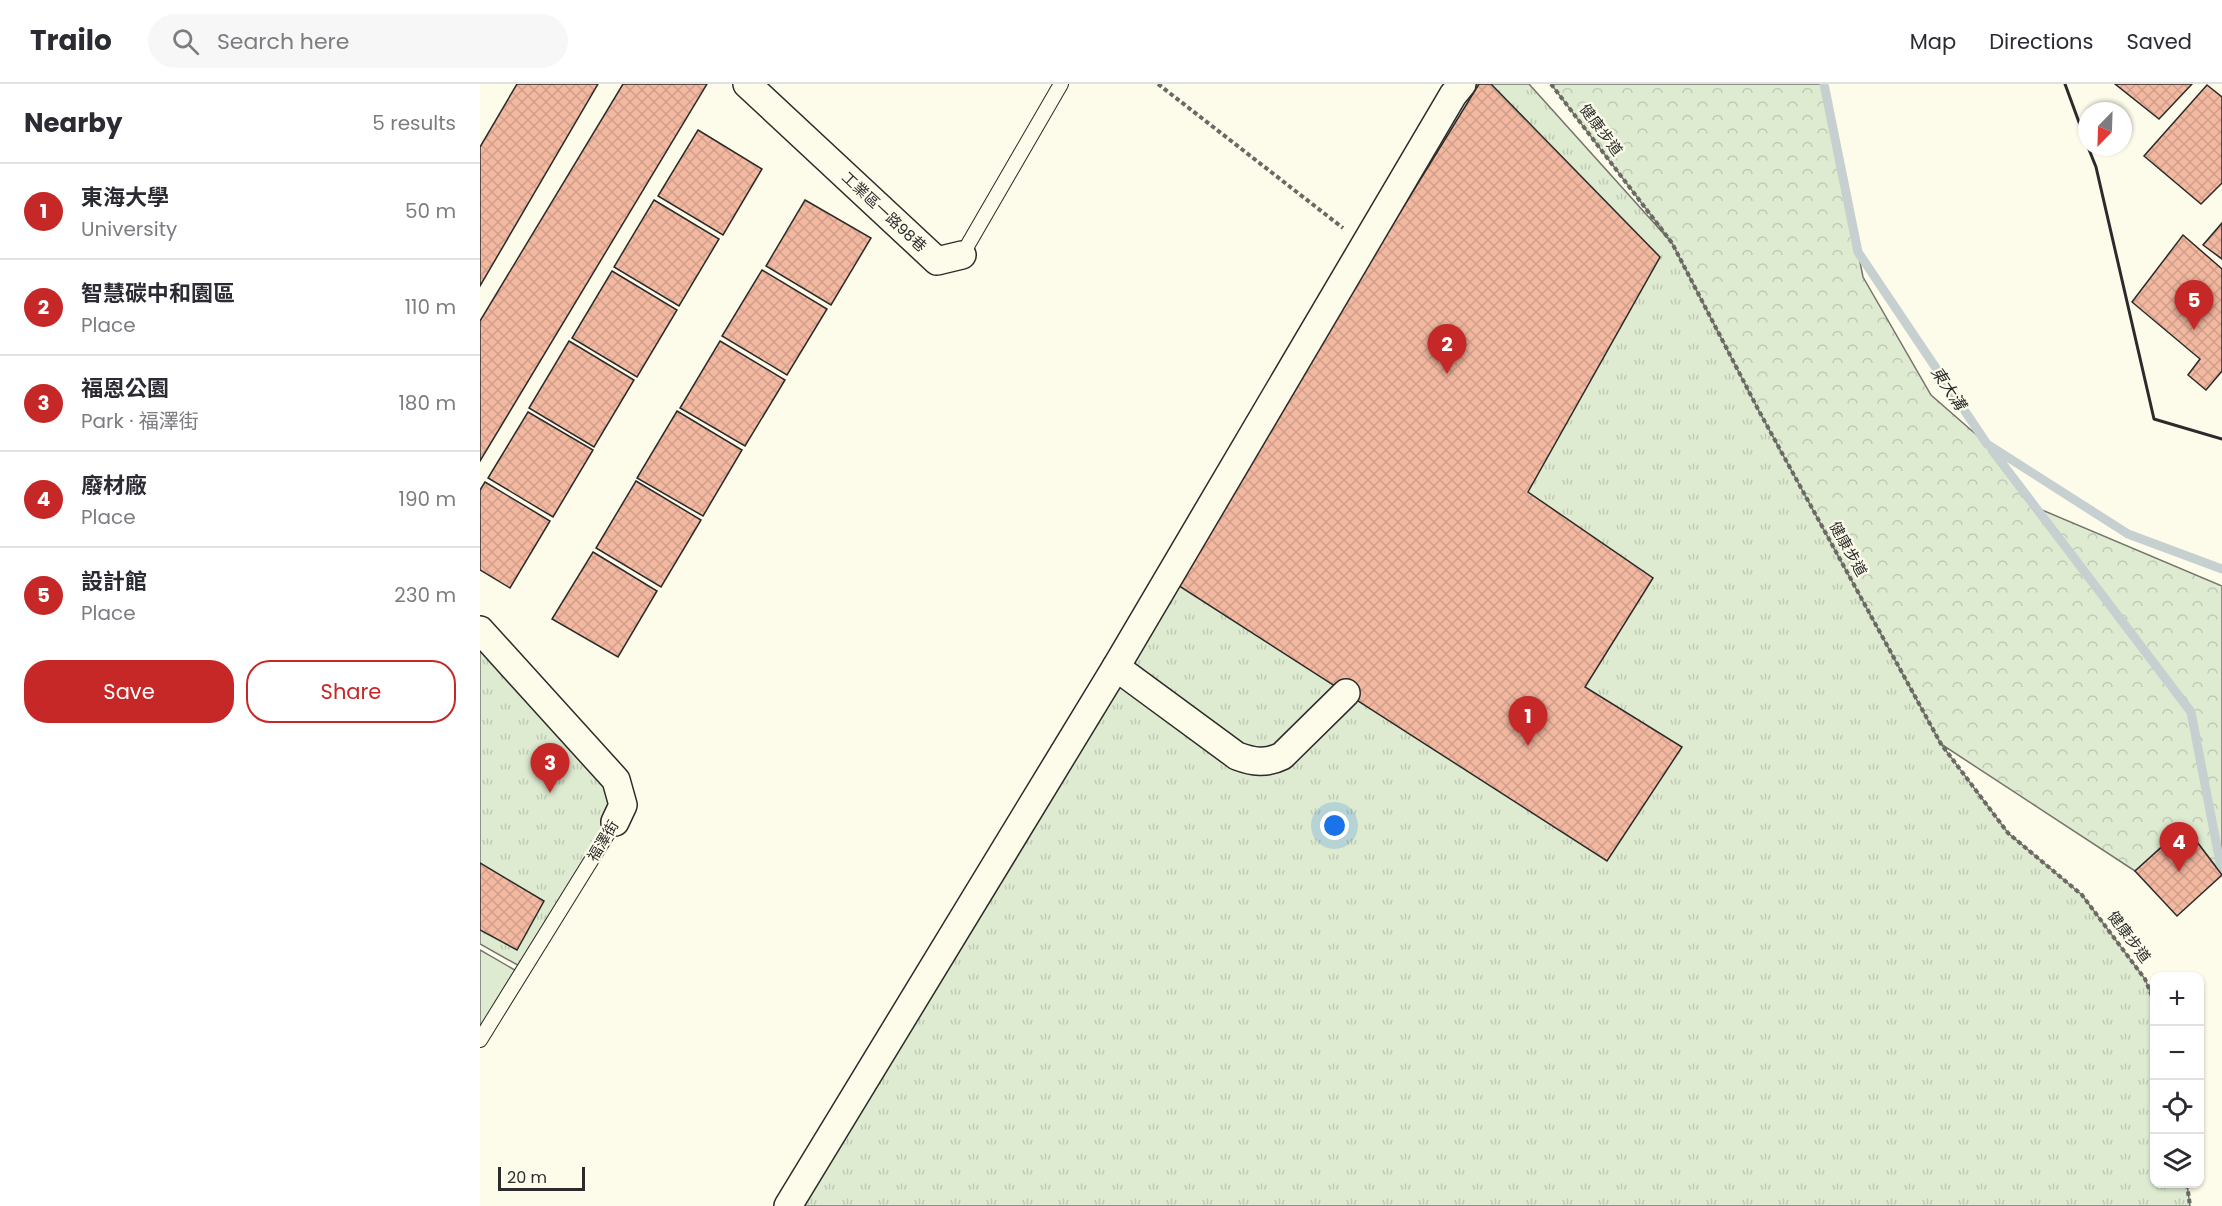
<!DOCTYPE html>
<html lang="en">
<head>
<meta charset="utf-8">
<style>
  body { margin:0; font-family:Poppins,"Noto Sans TC",sans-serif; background:#f7f7f7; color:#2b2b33 }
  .controls { position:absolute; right:18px; bottom:18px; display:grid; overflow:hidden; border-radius:12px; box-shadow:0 2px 4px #0004 }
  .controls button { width:54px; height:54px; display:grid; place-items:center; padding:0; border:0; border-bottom:2px solid #e1e1e2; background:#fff; color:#2b2b33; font:30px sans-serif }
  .compass { position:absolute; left:1598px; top:18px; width:54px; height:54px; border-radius:50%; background:#fff; box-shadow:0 2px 4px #0004; rotate:203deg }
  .scale { position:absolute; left:18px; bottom:15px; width:87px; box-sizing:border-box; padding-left:6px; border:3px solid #2b2b2b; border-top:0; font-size:16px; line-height:21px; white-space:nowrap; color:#2b2b2b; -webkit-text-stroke:4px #fdfbea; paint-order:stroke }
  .you { position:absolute; left:855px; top:742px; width:21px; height:21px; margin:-15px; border:4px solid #fff; border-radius:50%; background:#1a73e8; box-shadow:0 0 0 9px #1a73e833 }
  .badge { display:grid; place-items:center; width:39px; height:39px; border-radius:50%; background:#c62828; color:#fff; font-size:20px; font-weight:700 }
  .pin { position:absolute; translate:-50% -50px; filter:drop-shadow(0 2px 3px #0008) }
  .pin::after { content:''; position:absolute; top:32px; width:21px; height:18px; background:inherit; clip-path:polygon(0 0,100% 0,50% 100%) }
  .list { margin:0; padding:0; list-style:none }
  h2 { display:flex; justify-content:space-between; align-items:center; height:78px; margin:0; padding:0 24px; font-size:26px }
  h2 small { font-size:20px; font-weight:400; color:#7c7c81 }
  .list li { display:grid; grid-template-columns:39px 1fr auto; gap:18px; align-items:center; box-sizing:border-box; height:96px; padding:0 24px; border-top:2px solid #e1e1e2 }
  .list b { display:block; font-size:22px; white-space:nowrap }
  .list p { margin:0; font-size:20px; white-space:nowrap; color:#7c7c81 }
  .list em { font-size:20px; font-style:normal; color:#7c7c81 }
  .actions { display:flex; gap:12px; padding:18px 24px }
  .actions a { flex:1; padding:14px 0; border:2px solid #c62828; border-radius:24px; text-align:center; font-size:21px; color:#c62828 }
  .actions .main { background:#c62828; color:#fff }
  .icon { flex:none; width:33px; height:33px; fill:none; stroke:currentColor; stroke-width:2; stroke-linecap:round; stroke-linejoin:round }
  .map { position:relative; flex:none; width:1742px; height:1122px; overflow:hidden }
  header { display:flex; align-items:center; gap:36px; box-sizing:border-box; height:84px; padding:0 30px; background:#fff; border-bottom:2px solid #e1e1e2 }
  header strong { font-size:28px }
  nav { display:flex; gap:33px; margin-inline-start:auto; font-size:21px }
  .search { width:420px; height:54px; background:#f7f7f7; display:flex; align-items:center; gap:15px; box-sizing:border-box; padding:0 21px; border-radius:33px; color:#7c7c81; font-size:22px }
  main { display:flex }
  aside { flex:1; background:#fff }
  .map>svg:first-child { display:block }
</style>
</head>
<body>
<header>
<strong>Trailo</strong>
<div class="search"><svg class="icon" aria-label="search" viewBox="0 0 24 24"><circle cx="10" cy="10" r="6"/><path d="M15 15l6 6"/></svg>Search here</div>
<nav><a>Map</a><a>Directions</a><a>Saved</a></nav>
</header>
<main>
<aside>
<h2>Nearby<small>5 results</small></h2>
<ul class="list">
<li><span class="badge">1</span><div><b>東海大學</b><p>University</p></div><em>50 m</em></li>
<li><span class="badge">2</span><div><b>智慧碳中和園區</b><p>Place</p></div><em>110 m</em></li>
<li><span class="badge">3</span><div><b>福恩公園</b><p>Park · 福澤街</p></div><em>180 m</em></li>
<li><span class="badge">4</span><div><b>廢材廠</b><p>Place</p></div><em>190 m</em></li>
<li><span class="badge">5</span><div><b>設計館</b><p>Place</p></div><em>230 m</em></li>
</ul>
<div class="actions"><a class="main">Save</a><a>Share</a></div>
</aside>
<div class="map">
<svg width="1742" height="1122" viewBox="0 0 1742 1122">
  <defs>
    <pattern id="grass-tufts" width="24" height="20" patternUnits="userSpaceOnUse" patternTransform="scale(1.5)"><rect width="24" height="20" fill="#deebd1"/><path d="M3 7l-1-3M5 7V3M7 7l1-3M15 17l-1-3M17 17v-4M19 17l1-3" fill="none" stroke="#bfcab4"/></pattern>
    <pattern id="forest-crowns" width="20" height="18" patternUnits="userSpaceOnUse" patternTransform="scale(1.5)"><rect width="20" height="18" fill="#deebd1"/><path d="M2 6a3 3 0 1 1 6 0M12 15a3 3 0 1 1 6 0" fill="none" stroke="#bfcab4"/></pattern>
    <pattern id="building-cross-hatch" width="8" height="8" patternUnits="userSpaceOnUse" patternTransform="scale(1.5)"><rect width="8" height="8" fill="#f2b8a0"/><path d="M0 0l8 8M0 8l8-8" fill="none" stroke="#d09e8a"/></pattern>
  </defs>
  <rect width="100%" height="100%" fill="#fdfbea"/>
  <g fill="url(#grass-tufts)" stroke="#74746e" stroke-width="1.5">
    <polygon points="990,0 1049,0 1192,159 1279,327 1461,660 1528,749 1602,811 1665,895 1674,917 1674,1100 1707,1100 1710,1122 308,1122"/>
    <polygon points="0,546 136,696 135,738 50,888 0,860"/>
  </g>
  <polygon fill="url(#forest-crowns)" stroke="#74746e" stroke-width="1.5" points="1071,0 1344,0 1383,193 1451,311 1507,360 1555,423 1742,502 1742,790 1704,742 1655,787 1461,660 1279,327 1192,159"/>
  <polygon fill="#deebd1" stroke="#74746e" stroke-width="1.5" points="0,866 40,889 0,957"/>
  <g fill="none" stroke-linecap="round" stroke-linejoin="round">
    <g stroke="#c7d0d0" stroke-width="9">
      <polyline points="1344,0 1378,168 1507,360 1648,450 1742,485"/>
      <polyline points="1512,366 1711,628 1742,789"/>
    </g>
  </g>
  <g fill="url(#building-cross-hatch)" stroke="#2b2b2b" stroke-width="1.5">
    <polygon points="37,0 118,0 0,202 0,63"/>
    <polygon points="143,0 227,0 0,377 0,237"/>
    <polygon points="999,0 1011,0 1180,173 1048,408 1173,494 1105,603 1202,663 1127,777 693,498"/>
    <polygon points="1635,0 1712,0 1679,35"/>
    <polygon points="1727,1 1742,13 1742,99 1721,120 1664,72"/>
    <polygon points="218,46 282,85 243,151 178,112"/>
    <polygon points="174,116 239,155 199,222 134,183"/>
    <polygon points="325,116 391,154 351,221 286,182"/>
    <polygon points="1742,139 1742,175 1723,161"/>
    <polygon points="1703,151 1742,185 1742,287 1726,306 1708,291 1720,275 1652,218"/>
    <polygon points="282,186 347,225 307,291 242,252"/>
    <polygon points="132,187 197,226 157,293 92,254"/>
    <polygon points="89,257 154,296 114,363 49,324"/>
    <polygon points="240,257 305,296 265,362 200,324"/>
    <polygon points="197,327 262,366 223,432 157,394"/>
    <polygon points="48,328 113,366 73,433 8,394"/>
    <polygon points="156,397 221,436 181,503 116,464"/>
    <polygon points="5,398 70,437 30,504 0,486 0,406"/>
    <polygon points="113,468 177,507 138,573 72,535"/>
    <polygon points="1705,742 1742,791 1697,832 1655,787"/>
    <polygon points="0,779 64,817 37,866 0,846"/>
  </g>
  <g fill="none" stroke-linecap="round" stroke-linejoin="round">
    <g stroke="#2b2b2b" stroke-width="16">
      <g id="lane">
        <polyline points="482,171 581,0"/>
        <polyline points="0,956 135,738"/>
      </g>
    </g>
    <g stroke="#2b2b2b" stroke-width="30">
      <g id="street">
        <polyline points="267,0 457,177 482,171"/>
        <polyline points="0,546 136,696 143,721 135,738"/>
        <path d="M636,583L757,672C773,678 786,680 802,672L866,609"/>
        <polyline points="308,1122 636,583 973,11 982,0"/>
      </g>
    </g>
    <g stroke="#6a6964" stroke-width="4" stroke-dasharray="4.5 3" stroke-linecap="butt">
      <polyline points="678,0 863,144"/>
      <polyline points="1071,0 1192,159 1279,327 1461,660 1528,749 1602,811 1665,895 1674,917"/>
      <polyline points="1707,1100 1710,1122"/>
    </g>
    <use href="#lane" stroke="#fdfbea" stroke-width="14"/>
    <use href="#street" stroke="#fdfbea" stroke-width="27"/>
    <g stroke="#2b2b2b" stroke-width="3">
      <polyline points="1585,0 1607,60"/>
      <polyline points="1608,63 1616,83 1674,335 1742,355"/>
    </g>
  </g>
  <g text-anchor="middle" stroke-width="4.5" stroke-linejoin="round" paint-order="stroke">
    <g font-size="15" fill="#2b2b2b" stroke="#fdfbea">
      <text transform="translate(1121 46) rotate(53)" y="5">健康步道</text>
      <text transform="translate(404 128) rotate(43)" y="5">工業區一路98巷</text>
      <text transform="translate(1368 465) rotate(61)" y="5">健康步道</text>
      <text transform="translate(123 757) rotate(-59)" y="5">福澤街</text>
      <text transform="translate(1649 853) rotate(53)" y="5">健康步道</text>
    </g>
    <g font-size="16" font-style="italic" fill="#2b2b2b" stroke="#fdfbea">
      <text transform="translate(1469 304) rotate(56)" y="6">東大溝</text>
    </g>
  </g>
</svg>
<div class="controls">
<button>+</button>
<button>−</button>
<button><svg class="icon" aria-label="locate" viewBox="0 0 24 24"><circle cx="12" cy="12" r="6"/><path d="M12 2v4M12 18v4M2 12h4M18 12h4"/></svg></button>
<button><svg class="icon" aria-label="layers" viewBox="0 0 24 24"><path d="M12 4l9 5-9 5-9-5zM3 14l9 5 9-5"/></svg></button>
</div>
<svg class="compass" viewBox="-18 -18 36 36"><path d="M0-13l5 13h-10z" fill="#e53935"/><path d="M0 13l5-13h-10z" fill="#7c7c81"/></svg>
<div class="scale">20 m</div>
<div class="you"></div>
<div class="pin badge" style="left:1048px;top:662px">1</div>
<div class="pin badge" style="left:967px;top:290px">2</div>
<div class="pin badge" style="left:70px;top:709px">3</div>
<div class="pin badge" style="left:1699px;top:788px">4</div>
<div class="pin badge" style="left:1714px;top:246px">5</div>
</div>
</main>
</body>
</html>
